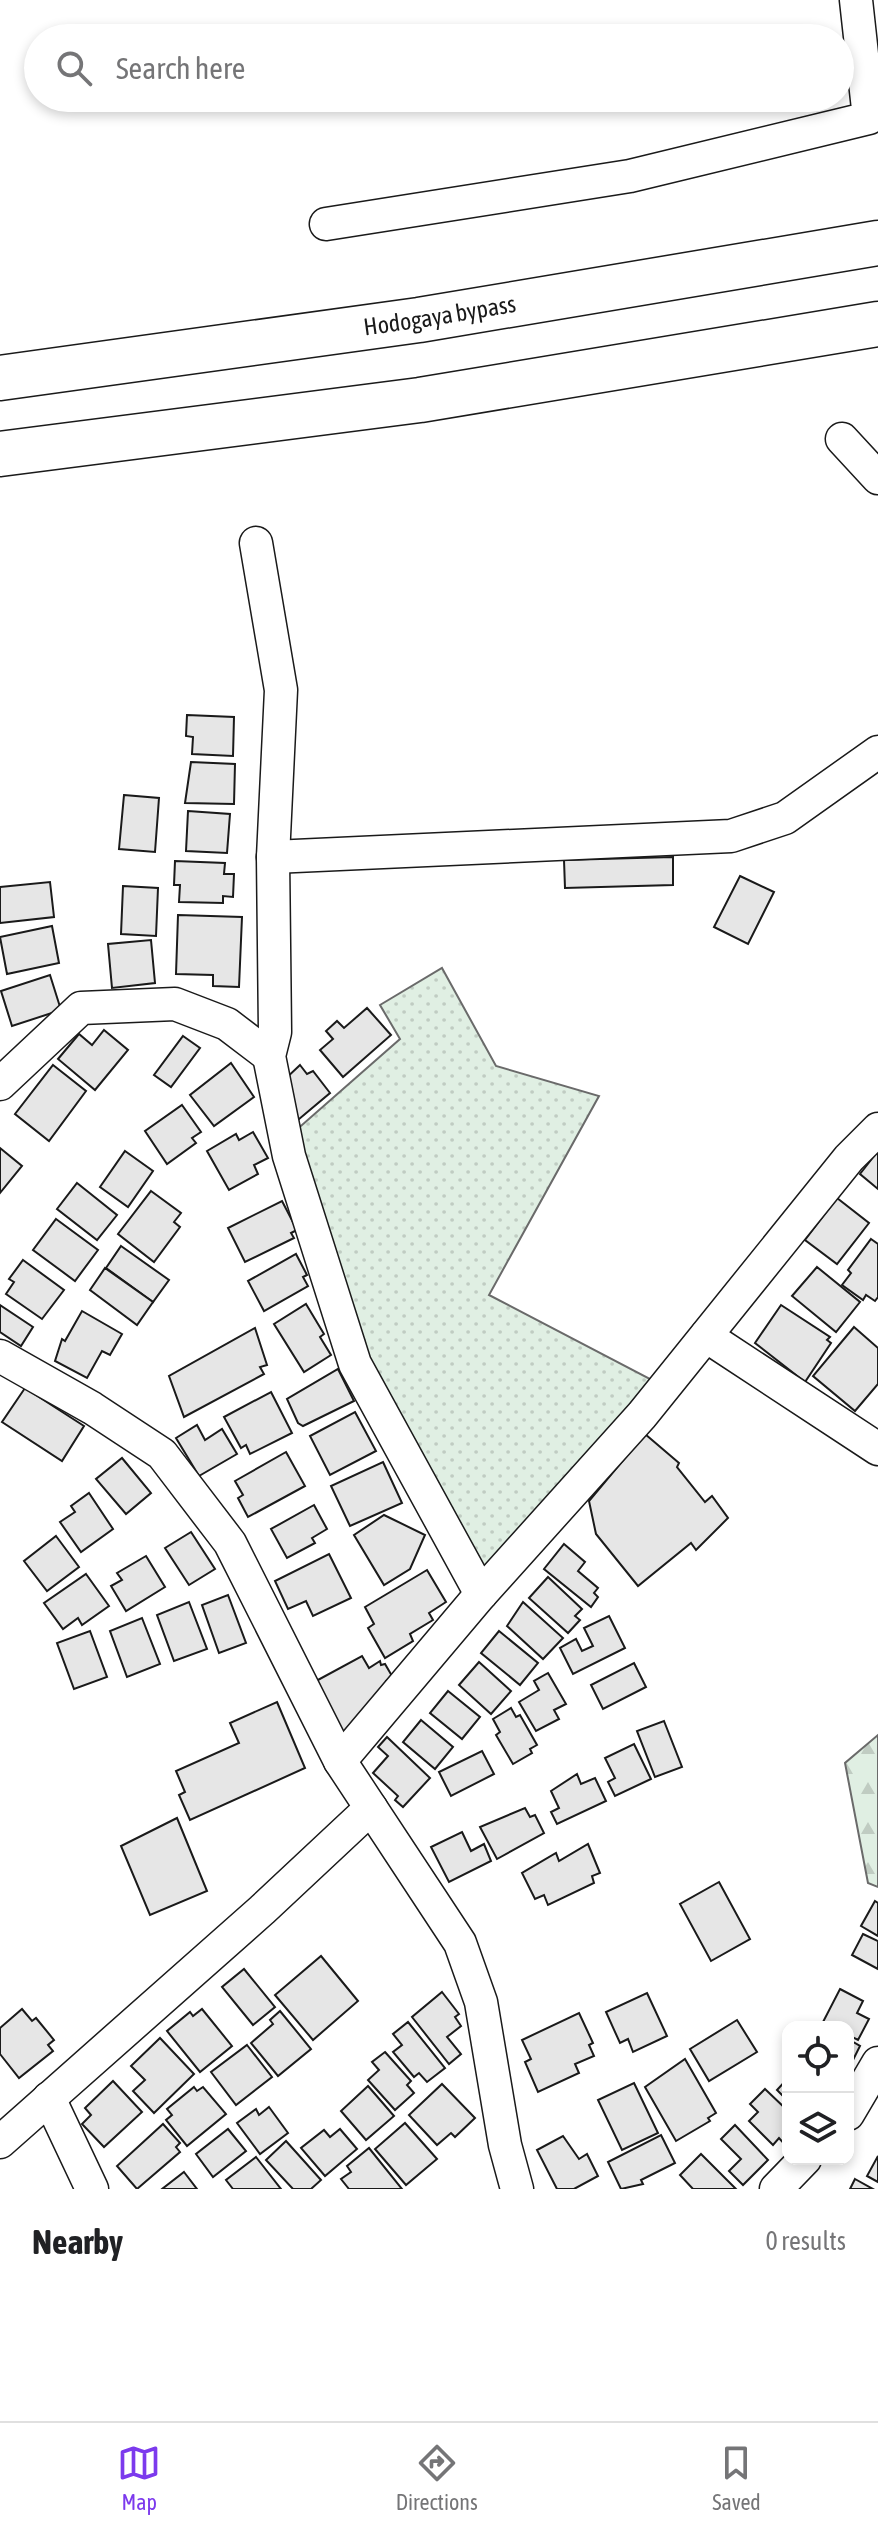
<!DOCTYPE html>
<html lang="en">
<head>
<meta charset="utf-8">
<style>
  body { margin:0; font-family:"Asap Condensed",sans-serif; background:#f6f6f6; color:#202124 }
  .controls { position:absolute; right:24px; bottom:24px; display:grid; overflow:hidden; border-radius:16px; box-shadow:0 4px 12px #0003 }
  .controls button { width:72px; height:72px; display:grid; place-items:center; padding:0; border:0; border-bottom:2px solid #e0e0e0; background:#fff; color:#202124; font:40px sans-serif }
  .list { margin:0; padding:0; list-style:none }
  h2 { display:flex; justify-content:space-between; align-items:center; height:104px; margin:0; padding:0 32px; font-size:34px }
  h2 small { font-size:26px; font-weight:400; color:#757577 }
  .icon { flex:none; width:44px; height:44px; fill:none; stroke:currentColor; stroke-width:2; stroke-linecap:round; stroke-linejoin:round }
  .map { position:relative; flex:none; width:878px; height:2189px; overflow:hidden }
  .search { position:absolute; background:#fff; box-shadow:0 4px 12px #0003; left:24px; right:24px; top:24px; height:88px; display:flex; align-items:center; gap:20px; box-sizing:border-box; padding:0 28px; border-radius:44px; color:#757577; font-size:30px }
  .sheet { height:232px; background:#fff }
  nav { display:flex; justify-content:space-around; align-items:center; box-sizing:border-box; height:112px; border-top:2px solid #e0e0e0; background:#fff; font-size:22px; color:#757577 }
  nav a { display:grid; justify-items:center; gap:4px }
  nav .on { color:#7c3aed }
  .map>svg:first-child { display:block }
</style>
</head>
<body>
<div class="map">
<svg width="878" height="2189" viewBox="0 0 878 2189">
  <defs>
    <pattern id="grass-dots" width="8" height="8" patternUnits="userSpaceOnUse" patternTransform="scale(2)"><rect width="8" height="8" fill="#e0efe3"/><path d="M2 2h.1M6 6h.1" fill="none" stroke="#c0ccc2" stroke-width="1.8" stroke-linecap="round"/></pattern>
    <pattern id="forest-firs" width="22" height="20" patternUnits="userSpaceOnUse" patternTransform="scale(2)"><rect width="22" height="20" fill="#e0efe3"/><path d="M5 1l3.5 6h-7zM16 11l3.5 6h-7z" fill="#c0ccc2"/></pattern>
  </defs>
  <rect width="100%" height="100%" fill="#fff"/>
  <polygon fill="url(#grass-dots)" stroke="#6a6a6a" stroke-width="2" points="442,968 496,1066 599,1096 489,1295 652,1380 485,1576 372,1372 294,1132 400,1039 380,1005"/>
  <polygon fill="url(#forest-firs)" stroke="#6a6a6a" stroke-width="2" points="878,1735 878,1887 868,1883 845,1763"/>
  <g fill="#e6e6e6" stroke="#1a1a1a" stroke-width="2">
    <polygon points="187,715 234,717 233,756 192,754 193,737 186,736"/>
    <polygon points="191,762 235,764 234,804 185,803"/>
    <polygon points="124,795 159,798 155,852 119,849"/>
    <polygon points="188,811 230,814 227,853 186,851"/>
    <polygon points="673,857 673,885 565,888 564,860"/>
    <polygon points="175,861 225,863 224,874 234,874 233,897 223,896 223,903 179,902 180,885 174,885"/>
    <polygon points="740,876 774,892 748,944 714,927"/>
    <polygon points="50,882 54,917 0,923 0,887"/>
    <polygon points="123,886 158,888 156,936 121,934"/>
    <polygon points="178,915 242,917 239,987 213,986 213,975 176,974"/>
    <polygon points="52,926 59,963 7,974 0,937"/>
    <polygon points="151,940 155,983 112,988 108,944"/>
    <polygon points="50,975 61,1010 12,1026 1,991"/>
    <polygon points="367,1008 391,1035 343,1077 320,1050 333,1039 326,1031 337,1021 344,1028"/>
    <polygon points="104,1030 128,1050 95,1090 58,1059 79,1034 92,1045"/>
    <polygon points="183,1036 200,1048 171,1087 154,1075"/>
    <polygon points="231,1063 254,1097 214,1126 190,1095"/>
    <polygon points="53,1065 86,1091 49,1141 15,1114"/>
    <polygon points="300,1065 307,1074 313,1071 330,1093 292,1125 283,1081"/>
    <polygon points="182,1105 201,1132 192,1138 196,1143 167,1164 145,1131"/>
    <polygon points="253,1132 268,1158 254,1165 258,1174 229,1190 207,1151 236,1134 239,1140"/>
    <polygon points="0,1148 22,1166 0,1193"/>
    <polygon points="125,1151 153,1171 128,1207 100,1187"/>
    <polygon points="878,1151 878,1189 860,1174"/>
    <polygon points="77,1183 117,1215 97,1240 57,1209"/>
    <polygon points="151,1191 181,1213 174,1222 180,1227 154,1262 118,1234"/>
    <polygon points="837,1198 869,1223 837,1264 805,1240"/>
    <polygon points="282,1201 297,1230 291,1233 294,1238 245,1262 228,1228"/>
    <polygon points="56,1219 98,1250 75,1281 33,1250"/>
    <polygon points="871,1239 878,1244 878,1297 875,1301 866,1295 863,1300 842,1285 851,1273 848,1270"/>
    <polygon points="121,1246 169,1280 153,1302 106,1268"/>
    <polygon points="296,1254 307,1275 303,1277 308,1286 264,1311 248,1281"/>
    <polygon points="23,1260 64,1290 42,1319 6,1294 14,1282 9,1279"/>
    <polygon points="817,1267 860,1302 836,1332 792,1296"/>
    <polygon points="105,1268 153,1302 137,1325 90,1290"/>
    <polygon points="306,1304 324,1334 320,1337 331,1355 304,1372 274,1324"/>
    <polygon points="0,1305 33,1327 21,1346 0,1332"/>
    <polygon points="781,1305 830,1337 827,1340 831,1343 805,1382 755,1343"/>
    <polygon points="82,1311 122,1334 110,1355 102,1351 87,1378 55,1361 62,1339 65,1341"/>
    <polygon points="854,1327 878,1348 878,1384 855,1411 813,1376"/>
    <polygon points="255,1328 267,1365 260,1367 264,1374 184,1417 169,1376"/>
    <polygon points="338,1369 354,1401 303,1426 298,1423 287,1399"/>
    <polygon points="25,1388 84,1426 62,1461 2,1422"/>
    <polygon points="271,1392 292,1433 250,1454 246,1445 241,1448 224,1417"/>
    <polygon points="355,1412 376,1451 330,1475 310,1436"/>
    <polygon points="197,1425 205,1440 222,1429 237,1454 199,1476 176,1438"/>
    <polygon points="645,1434 679,1463 677,1467 705,1502 712,1496 728,1518 696,1550 691,1543 638,1586 596,1534 589,1501"/>
    <polygon points="286,1452 305,1486 248,1517 238,1498 243,1495 235,1481"/>
    <polygon points="122,1458 151,1493 126,1514 96,1479"/>
    <polygon points="383,1462 402,1503 350,1526 331,1486"/>
    <polygon points="89,1493 113,1529 81,1552 60,1522 75,1512 71,1506"/>
    <polygon points="314,1505 327,1529 312,1538 315,1543 287,1558 271,1529"/>
    <polygon points="384,1515 425,1535 410,1569 384,1585 354,1535"/>
    <polygon points="191,1532 215,1569 189,1585 165,1548"/>
    <polygon points="56,1536 79,1567 47,1591 24,1561"/>
    <polygon points="564,1544 585,1562 578,1571 598,1588 594,1593 598,1597 591,1607 544,1569"/>
    <polygon points="329,1554 351,1598 313,1616 306,1601 288,1609 275,1581"/>
    <polygon points="146,1556 165,1587 126,1611 111,1586 122,1580 117,1573"/>
    <polygon points="427,1570 446,1602 429,1613 433,1620 410,1634 413,1641 385,1658 368,1628 374,1624 365,1607"/>
    <polygon points="86,1574 109,1606 82,1625 78,1618 63,1629 44,1603"/>
    <polygon points="548,1577 582,1609 575,1616 580,1620 568,1633 529,1598"/>
    <polygon points="228,1595 246,1643 219,1653 202,1605"/>
    <polygon points="189,1602 207,1649 174,1661 157,1615"/>
    <polygon points="523,1602 563,1638 543,1659 507,1626"/>
    <polygon points="609,1616 625,1648 573,1674 560,1648 576,1639 582,1651 593,1646 584,1628"/>
    <polygon points="142,1618 160,1664 127,1677 110,1631"/>
    <polygon points="90,1631 107,1677 74,1689 57,1643"/>
    <polygon points="499,1631 538,1663 520,1685 481,1653"/>
    <polygon points="362,1656 369,1668 380,1661 381,1665 385,1664 392,1676 386,1681 389,1689 342,1735 316,1681"/>
    <polygon points="479,1662 511,1691 491,1714 459,1685"/>
    <polygon points="634,1663 646,1687 603,1709 591,1685"/>
    <polygon points="548,1673 566,1704 554,1710 559,1719 536,1731 519,1702 539,1690 534,1681"/>
    <polygon points="448,1691 480,1717 462,1739 430,1713"/>
    <polygon points="277,1702 305,1768 190,1820 179,1795 185,1792 176,1771 239,1743 230,1723"/>
    <polygon points="511,1708 516,1717 520,1715 537,1745 530,1749 532,1753 513,1764 496,1735 500,1732 493,1719"/>
    <polygon points="421,1720 453,1747 435,1769 403,1742"/>
    <polygon points="664,1721 682,1767 655,1777 637,1731"/>
    <polygon points="387,1737 430,1778 403,1807 395,1800 398,1796 373,1773 388,1756 378,1747"/>
    <polygon points="634,1744 651,1779 615,1796 608,1782 615,1778 605,1758"/>
    <polygon points="482,1751 494,1774 451,1796 439,1772"/>
    <polygon points="577,1774 581,1784 595,1778 606,1801 557,1824 551,1812 559,1808 551,1791"/>
    <polygon points="525,1808 530,1817 535,1815 544,1833 497,1859 480,1827"/>
    <polygon points="177,1818 207,1891 150,1915 121,1846"/>
    <polygon points="462,1832 471,1851 484,1844 491,1861 449,1882 431,1847"/>
    <polygon points="588,1844 600,1873 592,1876 594,1883 548,1905 544,1895 535,1899 522,1873 556,1853 559,1861"/>
    <polygon points="719,1882 750,1939 711,1961 680,1904"/>
    <polygon points="875,1901 878,1903 878,1936 861,1926"/>
    <polygon points="863,1934 878,1941 878,1969 852,1955"/>
    <polygon points="321,1956 358,2001 313,2040 275,1995"/>
    <polygon points="244,1969 275,2007 253,2025 222,1987"/>
    <polygon points="840,1989 863,2001 857,2013 869,2019 858,2040 848,2035 848,2027 833,2027 823,2022"/>
    <polygon points="442,1992 459,2014 455,2017 461,2026 447,2037 461,2054 449,2064 412,2017"/>
    <polygon points="647,1993 667,2036 633,2052 628,2039 620,2043 606,2012"/>
    <polygon points="22,2009 32,2021 36,2018 54,2040 48,2045 53,2051 19,2078 0,2054 0,2028"/>
    <polygon points="202,2009 232,2046 200,2072 167,2031 190,2012 193,2016"/>
    <polygon points="280,2011 311,2049 278,2076 251,2043 273,2024 270,2020"/>
    <polygon points="579,2013 593,2043 589,2045 594,2056 575,2064 579,2073 538,2092 525,2062 531,2059 522,2040"/>
    <polygon points="737,2020 757,2052 709,2081 690,2049"/>
    <polygon points="408,2022 445,2068 427,2082 419,2073 414,2077 393,2052 402,2045 393,2034"/>
    <polygon points="160,2038 194,2074 154,2113 133,2091 145,2080 131,2066"/>
    <polygon points="848,2039 860,2046 848,2070"/>
    <polygon points="247,2045 272,2077 236,2105 211,2072"/>
    <polygon points="385,2052 411,2081 407,2085 414,2093 395,2110 368,2080 379,2070 372,2062"/>
    <polygon points="685,2059 716,2113 708,2118 710,2121 676,2141 645,2087"/>
    <polygon points="788,2078 788,2101 777,2090"/>
    <polygon points="113,2081 142,2112 104,2147 82,2124 91,2115 85,2108"/>
    <polygon points="634,2083 658,2133 622,2150 598,2100"/>
    <polygon points="442,2084 475,2118 455,2137 451,2133 437,2145 409,2115"/>
    <polygon points="368,2086 394,2116 366,2140 341,2111"/>
    <polygon points="194,2087 197,2091 203,2087 226,2114 187,2146 166,2120 172,2115 167,2109"/>
    <polygon points="765,2089 788,2111 787,2147 779,2138 773,2145 749,2121 758,2112 750,2104"/>
    <polygon points="269,2107 288,2133 260,2154 237,2123 256,2109 259,2115"/>
    <polygon points="405,2123 437,2159 406,2185 375,2149"/>
    <polygon points="163,2124 180,2143 176,2147 180,2152 137,2189 117,2166"/>
    <polygon points="735,2125 768,2160 743,2185 729,2171 741,2159 721,2139"/>
    <polygon points="228,2129 246,2151 213,2177 196,2154"/>
    <polygon points="340,2129 357,2149 325,2176 301,2148 324,2130 330,2137"/>
    <polygon points="661,2135 675,2163 641,2180 643,2184 621,2189 608,2162"/>
    <polygon points="563,2136 579,2159 587,2154 598,2176 574,2189 557,2189 537,2150"/>
    <polygon points="286,2141 321,2180 311,2189 293,2189 266,2160"/>
    <polygon points="369,2148 402,2189 349,2189 341,2179 351,2172 347,2166"/>
    <polygon points="701,2154 736,2189 693,2189 680,2175"/>
    <polygon points="878,2156 878,2182 867,2176"/>
    <polygon points="256,2157 281,2189 233,2189 226,2180"/>
    <polygon points="184,2172 197,2189 162,2189"/>
    <polygon points="855,2179 873,2189 850,2189"/>
  </g>
  <g fill="none" stroke-linecap="round" stroke-linejoin="round">
    <g stroke="#1a1a1a" stroke-width="35">
      <g id="minor">
        <polyline points="326,224 630,176 869,118 856,0"/>
        <polyline points="842,439 878,478"/>
        <polyline points="256,543 281,690 273,857 275,1032 269,1056 289,1156 355,1364 481,1594"/>
        <polyline points="273,857 731,836 785,818 878,752"/>
        <polyline points="0,1084 81,1008 175,1004 227,1024 269,1056"/>
        <polyline points="706,1336 878,1449"/>
        <polyline points="0,1356 92,1408 162,1454 230,1543 340,1761 460,1943 481,2002 505,2145 517,2189"/>
        <polyline points="340,1761 481,1594 642,1415 849,1158 878,1129"/>
        <polyline points="49,2098 92,2189"/>
        <polyline points="848,2114 878,2063"/>
        <polyline points="0,2142 262,1910 371,1808"/>
        <polyline points="776,2189 805,2159"/>
      </g>
    </g>
    <g stroke="#1a1a1a" stroke-width="47">
      <g id="motorway">
        <path id="s1" d="M0,378L419,320L878,243"/>
        <polyline points="0,454 420,400 878,324"/>
      </g>
    </g>
    <use href="#minor" stroke="#fff" stroke-width="32"/>
    <use href="#motorway" stroke="#fff" stroke-width="44"/>
  </g>
  <g text-anchor="middle" stroke-width="6" stroke-linejoin="round" paint-order="stroke">
    <g font-size="24" fill="#1a1a1a" stroke="#fff">
      <text dy="8" stroke="none"><textPath href="#s1" startOffset="444">Hodogaya bypass</textPath></text>
    </g>
  </g>
</svg>
<div class="controls">
<button><svg class="icon" aria-label="locate" viewBox="0 0 24 24"><circle cx="12" cy="12" r="6"/><path d="M12 2v4M12 18v4M2 12h4M18 12h4"/></svg></button>
<button><svg class="icon" aria-label="layers" viewBox="0 0 24 24"><path d="M12 4l9 5-9 5-9-5zM3 14l9 5 9-5"/></svg></button>
</div>
<div class="search"><svg class="icon" aria-label="search" viewBox="0 0 24 24"><circle cx="10" cy="10" r="6"/><path d="M15 15l6 6"/></svg>Search here</div>
</div>
<section class="sheet">
<h2>Nearby<small>0 results</small></h2>
<ul class="list">
</ul>
</section>
<nav>
<a class="on"><svg class="icon" aria-label="map" viewBox="0 0 24 24"><path d="M3 6l6-2 6 2 6-2v14l-6 2-6-2-6 2zM9 4v14M15 6v14"/></svg>Map</a>
<a><svg class="icon" aria-label="directions" viewBox="0 0 24 24"><path d="M12 3l9 9-9 9-9-9zM9 14v-3h6M13 9l2 2-2 2"/></svg>Directions</a>
<a><svg class="icon" aria-label="saved" viewBox="0 0 24 24"><path d="M7 4h10v16l-5-4-5 4z"/></svg>Saved</a>
</nav>
</body>
</html>
